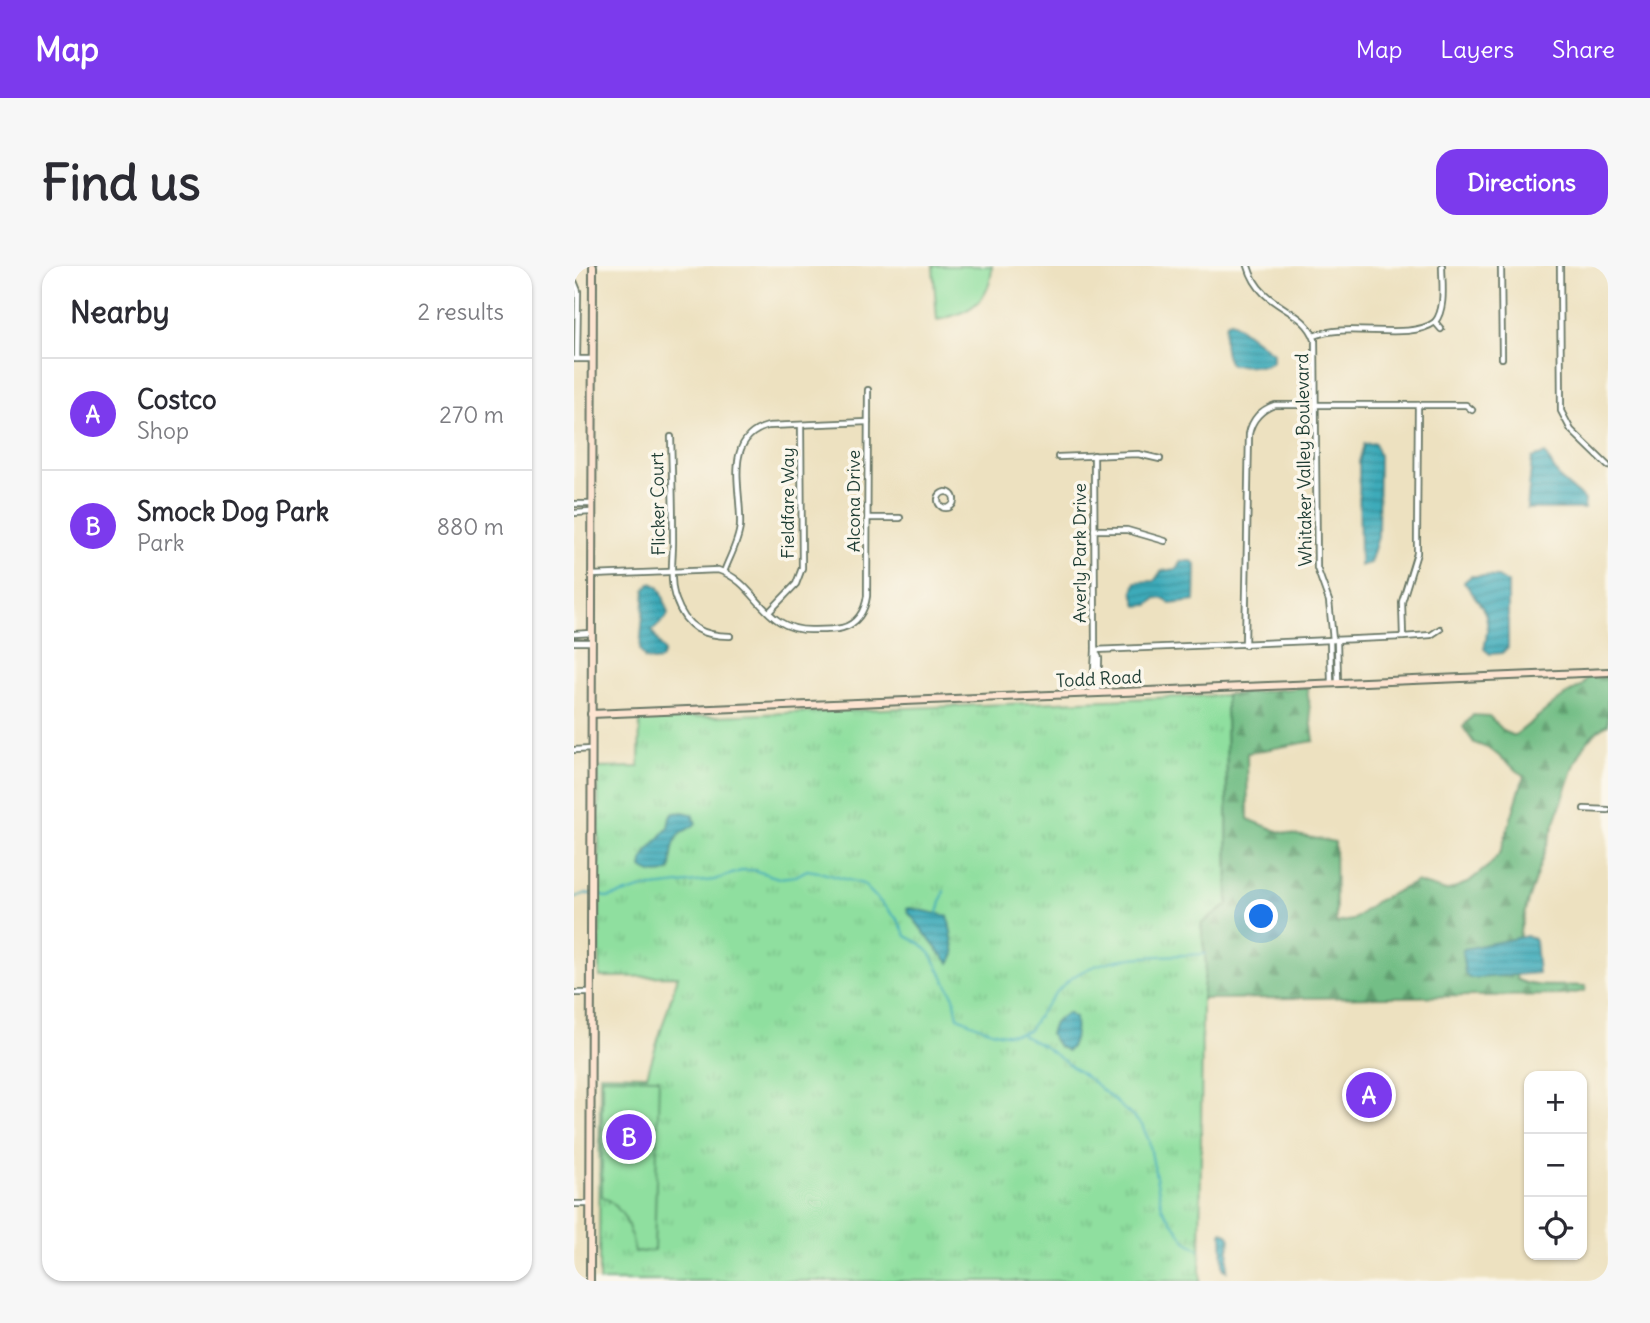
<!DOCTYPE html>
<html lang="en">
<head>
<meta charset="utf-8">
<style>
  body { margin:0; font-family:Delius,sans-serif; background:#f7f7f7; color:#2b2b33 }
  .controls { position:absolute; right:21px; bottom:21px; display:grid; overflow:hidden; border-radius:14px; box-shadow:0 2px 5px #0004 }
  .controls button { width:63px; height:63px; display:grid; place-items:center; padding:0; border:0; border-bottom:2px solid #e1e1e2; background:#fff; color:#2b2b33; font:35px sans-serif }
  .you { position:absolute; left:688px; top:651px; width:24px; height:24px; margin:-18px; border:5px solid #fff; border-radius:50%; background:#1a73e8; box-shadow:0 0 0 10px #1a73e833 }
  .badge { display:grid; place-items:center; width:46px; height:46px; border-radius:50%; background:#7c3aed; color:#fff; font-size:23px; font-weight:700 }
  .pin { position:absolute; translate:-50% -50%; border:4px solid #fff; box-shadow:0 2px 7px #0006 }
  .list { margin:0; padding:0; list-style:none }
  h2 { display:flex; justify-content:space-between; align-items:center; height:91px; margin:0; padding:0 28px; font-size:30px }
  h2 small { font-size:23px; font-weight:400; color:#7c7c81 }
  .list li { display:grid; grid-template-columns:46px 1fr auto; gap:21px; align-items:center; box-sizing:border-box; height:112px; padding:0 28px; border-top:2px solid #e1e1e2 }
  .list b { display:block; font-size:26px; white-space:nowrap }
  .list p { margin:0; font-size:23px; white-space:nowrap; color:#7c7c81 }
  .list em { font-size:23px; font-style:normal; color:#7c7c81 }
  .icon { flex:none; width:38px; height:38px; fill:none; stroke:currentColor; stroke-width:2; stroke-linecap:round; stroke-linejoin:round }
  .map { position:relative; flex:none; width:1034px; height:1015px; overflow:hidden; border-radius:21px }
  header { display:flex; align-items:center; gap:42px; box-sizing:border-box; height:98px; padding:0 35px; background:#7c3aed; color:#fff }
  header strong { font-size:33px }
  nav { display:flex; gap:38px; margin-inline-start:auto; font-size:24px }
  .intro { display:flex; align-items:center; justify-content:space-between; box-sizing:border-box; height:168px; padding:0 42px }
  h1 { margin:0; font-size:49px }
  .button { padding:18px 32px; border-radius:21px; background:#7c3aed; color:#fff; font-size:24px; font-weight:700 }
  main { display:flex; gap:42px; padding:0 42px }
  aside { flex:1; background:#fff; border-radius:21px; box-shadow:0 2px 5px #0004 }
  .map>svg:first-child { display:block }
</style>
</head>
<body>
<header>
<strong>Map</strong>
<nav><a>Map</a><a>Layers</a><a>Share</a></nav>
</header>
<div class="intro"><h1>Find us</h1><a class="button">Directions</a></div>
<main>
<aside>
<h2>Nearby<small>2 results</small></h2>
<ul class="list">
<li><span class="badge">A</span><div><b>Costco</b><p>Shop</p></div><em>270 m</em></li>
<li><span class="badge">B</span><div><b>Smock Dog Park</b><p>Park</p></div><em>880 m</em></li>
</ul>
</aside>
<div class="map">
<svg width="1034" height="1015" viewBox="0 0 1034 1015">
  <defs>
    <pattern id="grass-tufts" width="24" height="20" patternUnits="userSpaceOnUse" patternTransform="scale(1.75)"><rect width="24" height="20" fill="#8fdf9f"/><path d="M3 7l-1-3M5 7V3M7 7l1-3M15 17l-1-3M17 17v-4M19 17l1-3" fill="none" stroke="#7bc08a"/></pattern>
    <pattern id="forest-firs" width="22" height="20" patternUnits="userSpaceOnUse" patternTransform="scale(1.75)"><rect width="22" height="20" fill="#73be86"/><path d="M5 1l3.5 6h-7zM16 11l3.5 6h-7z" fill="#5e9c6e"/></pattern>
    <pattern id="water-rules" width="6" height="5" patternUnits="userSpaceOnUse" patternTransform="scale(1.75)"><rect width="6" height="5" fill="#3cabba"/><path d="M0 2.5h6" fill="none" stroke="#328c98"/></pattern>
  </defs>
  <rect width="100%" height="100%" fill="#fbf7ec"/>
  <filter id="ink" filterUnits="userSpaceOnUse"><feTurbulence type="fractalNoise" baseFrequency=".0143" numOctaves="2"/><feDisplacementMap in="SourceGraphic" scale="14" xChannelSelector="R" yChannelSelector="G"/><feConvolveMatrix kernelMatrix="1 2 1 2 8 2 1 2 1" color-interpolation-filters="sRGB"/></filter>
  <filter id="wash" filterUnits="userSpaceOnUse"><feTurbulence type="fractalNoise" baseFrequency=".00686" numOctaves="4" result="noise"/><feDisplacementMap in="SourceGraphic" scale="28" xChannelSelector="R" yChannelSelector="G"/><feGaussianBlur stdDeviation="1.57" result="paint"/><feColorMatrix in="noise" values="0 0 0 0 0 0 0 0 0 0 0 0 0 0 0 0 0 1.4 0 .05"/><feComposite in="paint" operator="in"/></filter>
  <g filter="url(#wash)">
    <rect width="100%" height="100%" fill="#ede1c0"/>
    <polygon fill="url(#grass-tufts)" stroke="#578e6a" stroke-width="2" points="652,429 654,639 627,658 632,698 628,733 626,1015 25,1015 26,808 73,809 104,710 26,711 24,502 65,501 66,453"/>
    <path fill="url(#forest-firs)" stroke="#497e5d" stroke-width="2" d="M1034,410V458C1016,466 1009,481 1001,498L954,634L946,665L942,713C962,724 989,718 1012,720L1011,725L991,729L628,733L632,698L627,658L654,639L652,429L733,421L740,475L673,487L674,553L706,566L761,576L762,657L779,654L801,636L842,616L872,625L893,617L917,598L927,585L950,510L916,483L900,477L889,461L899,449L915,450L931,466L940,470C963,453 983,432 1009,419L1013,411Z"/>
    <g fill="#8fdf9f" stroke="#578e6a" stroke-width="2">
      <path d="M359,0H418C417,36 395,47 363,54Z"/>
      <path d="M28,811L85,812L80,984L61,987C56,961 52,944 28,930Z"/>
    </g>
    <g fill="url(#water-rules)" stroke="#2e7477" stroke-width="2">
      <path d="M657,55L699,87V96L690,100L657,99C649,90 649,69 652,57Z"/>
      <polygon points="801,177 805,190 804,271 796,297 786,300 785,196 790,178"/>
      <polygon points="971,188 986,213 1011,234 1010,243 953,243 958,192"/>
      <polygon points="607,295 618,295 622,299 621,335 596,338 591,333 582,332 575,339 563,340 559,326 562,316 580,315 588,305 602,303"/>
      <path d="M897,310L924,311L934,317V381L928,387L916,388L910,383C919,347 910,344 890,316Z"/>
      <path d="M76,317C89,318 90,336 94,347L92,352L78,365L90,386L87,394L79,395L71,393L66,384L71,324Z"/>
      <path d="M109,546L118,548L122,557C118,562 112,563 107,567C97,577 98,591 97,603C89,610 77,609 68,602L69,594L73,586L94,562L96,551L100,547Z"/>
      <path d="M336,642L374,650L381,688L376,697C359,682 349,663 334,646L333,643Z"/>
      <polygon points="953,670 959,672 961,675 964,707 903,712 895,712 891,707 888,686 890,683"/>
      <path d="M493,747L501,752C502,763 502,778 493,785L483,779L476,768L480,757Z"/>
      <polygon points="648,966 654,968 656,971 653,1005 649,1002"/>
    </g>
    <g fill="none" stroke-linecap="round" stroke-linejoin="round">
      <g stroke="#3cabba" stroke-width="2">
        <path d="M0,632L11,628H22L34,632L70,622L140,614L170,604H179L205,612L222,610L233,604L245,606L289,618L324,654L332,670L347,678L357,688L380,731L384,751C405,760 432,776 455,764C466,747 479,727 495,714C529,686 590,691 631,688"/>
        <polyline points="364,647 370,625"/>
        <polyline points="448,769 469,780 518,815 568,859 575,875 588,942 612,975 626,984"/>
      </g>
    </g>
  </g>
  <g filter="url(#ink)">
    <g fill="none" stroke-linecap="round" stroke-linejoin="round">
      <g stroke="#677665" stroke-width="8">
        <g id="street">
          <path d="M674,0C687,45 730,40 741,74L743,302L755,335L759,374"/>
          <polyline points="927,0 928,92"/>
          <polyline points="986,0 987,145 997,164 1034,200"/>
          <polyline points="0,15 4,25 3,93"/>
          <path d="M861,56C872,42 868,17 868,0"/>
          <polyline points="861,56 867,63"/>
          <path d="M740,70C774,55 834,76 861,56"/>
          <polyline points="0,93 18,93"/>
          <polyline points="844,139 843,274 843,287 828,336 829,371 857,369 866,363"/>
          <path d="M97,171C98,205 99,240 99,275C99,293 95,317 102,334C112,362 129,370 156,370"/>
          <polyline points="520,189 521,384 829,371"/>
          <polyline points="484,191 564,188 586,193"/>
          <circle cx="372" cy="234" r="8"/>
          <polyline points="0,238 17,238"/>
          <polyline points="0,247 17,246"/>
          <polyline points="294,252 326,252"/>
          <polyline points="520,264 553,264 591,275"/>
          <path d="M150,306C155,292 165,275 166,260C168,225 148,172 194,160L294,156"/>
          <path d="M18,309L144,304C185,317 188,367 241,364C250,364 260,364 268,362C283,358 291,345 293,330L294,124"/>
          <polyline points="195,346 222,318 228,302 227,159"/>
          <polyline points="0,368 18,367"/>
          <polyline points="756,374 757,417"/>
          <polyline points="763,374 764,417"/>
          <polyline points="0,376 18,376"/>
          <path d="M671,379L675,168C678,153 686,144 701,139H892L898,144"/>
          <polyline points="519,427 521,384 525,392 524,427"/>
          <polyline points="0,484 17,483"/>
          <polyline points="1010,543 1034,544"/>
          <polyline points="0,727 17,727"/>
          <polyline points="0,938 16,938"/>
        </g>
      </g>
      <g stroke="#677665" stroke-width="10">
        <g id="secondary">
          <polyline points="17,448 1034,406"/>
          <polyline points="16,1015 19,0"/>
        </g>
      </g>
      <use href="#street" stroke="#fff" stroke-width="4.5"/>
      <use href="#secondary" stroke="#fde4d1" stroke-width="6"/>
    </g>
  </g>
  <g text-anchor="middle" stroke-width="7" stroke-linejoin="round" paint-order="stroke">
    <g font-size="18" fill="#1f3d34" stroke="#fbf7ec">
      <text transform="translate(730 194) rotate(-91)" y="6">Whitaker Valley Boulevard</text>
      <text transform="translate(280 235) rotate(-90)" y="6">Alcona Drive</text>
      <text transform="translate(214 237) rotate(-90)" y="6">Fieldfare Way</text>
      <text transform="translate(84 238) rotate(-91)" y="6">Flicker Court</text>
      <text transform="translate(506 287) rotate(-90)" y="6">Averly Park Drive</text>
      <text transform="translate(525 413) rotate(-3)" y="6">Todd Road</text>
    </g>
  </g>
</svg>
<div class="controls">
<button>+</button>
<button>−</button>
<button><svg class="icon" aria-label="locate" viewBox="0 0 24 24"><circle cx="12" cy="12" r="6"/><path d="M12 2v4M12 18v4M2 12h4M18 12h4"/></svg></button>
</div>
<div class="you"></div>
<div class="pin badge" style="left:795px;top:829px">A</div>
<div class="pin badge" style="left:55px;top:871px">B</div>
</div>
</main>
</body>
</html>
